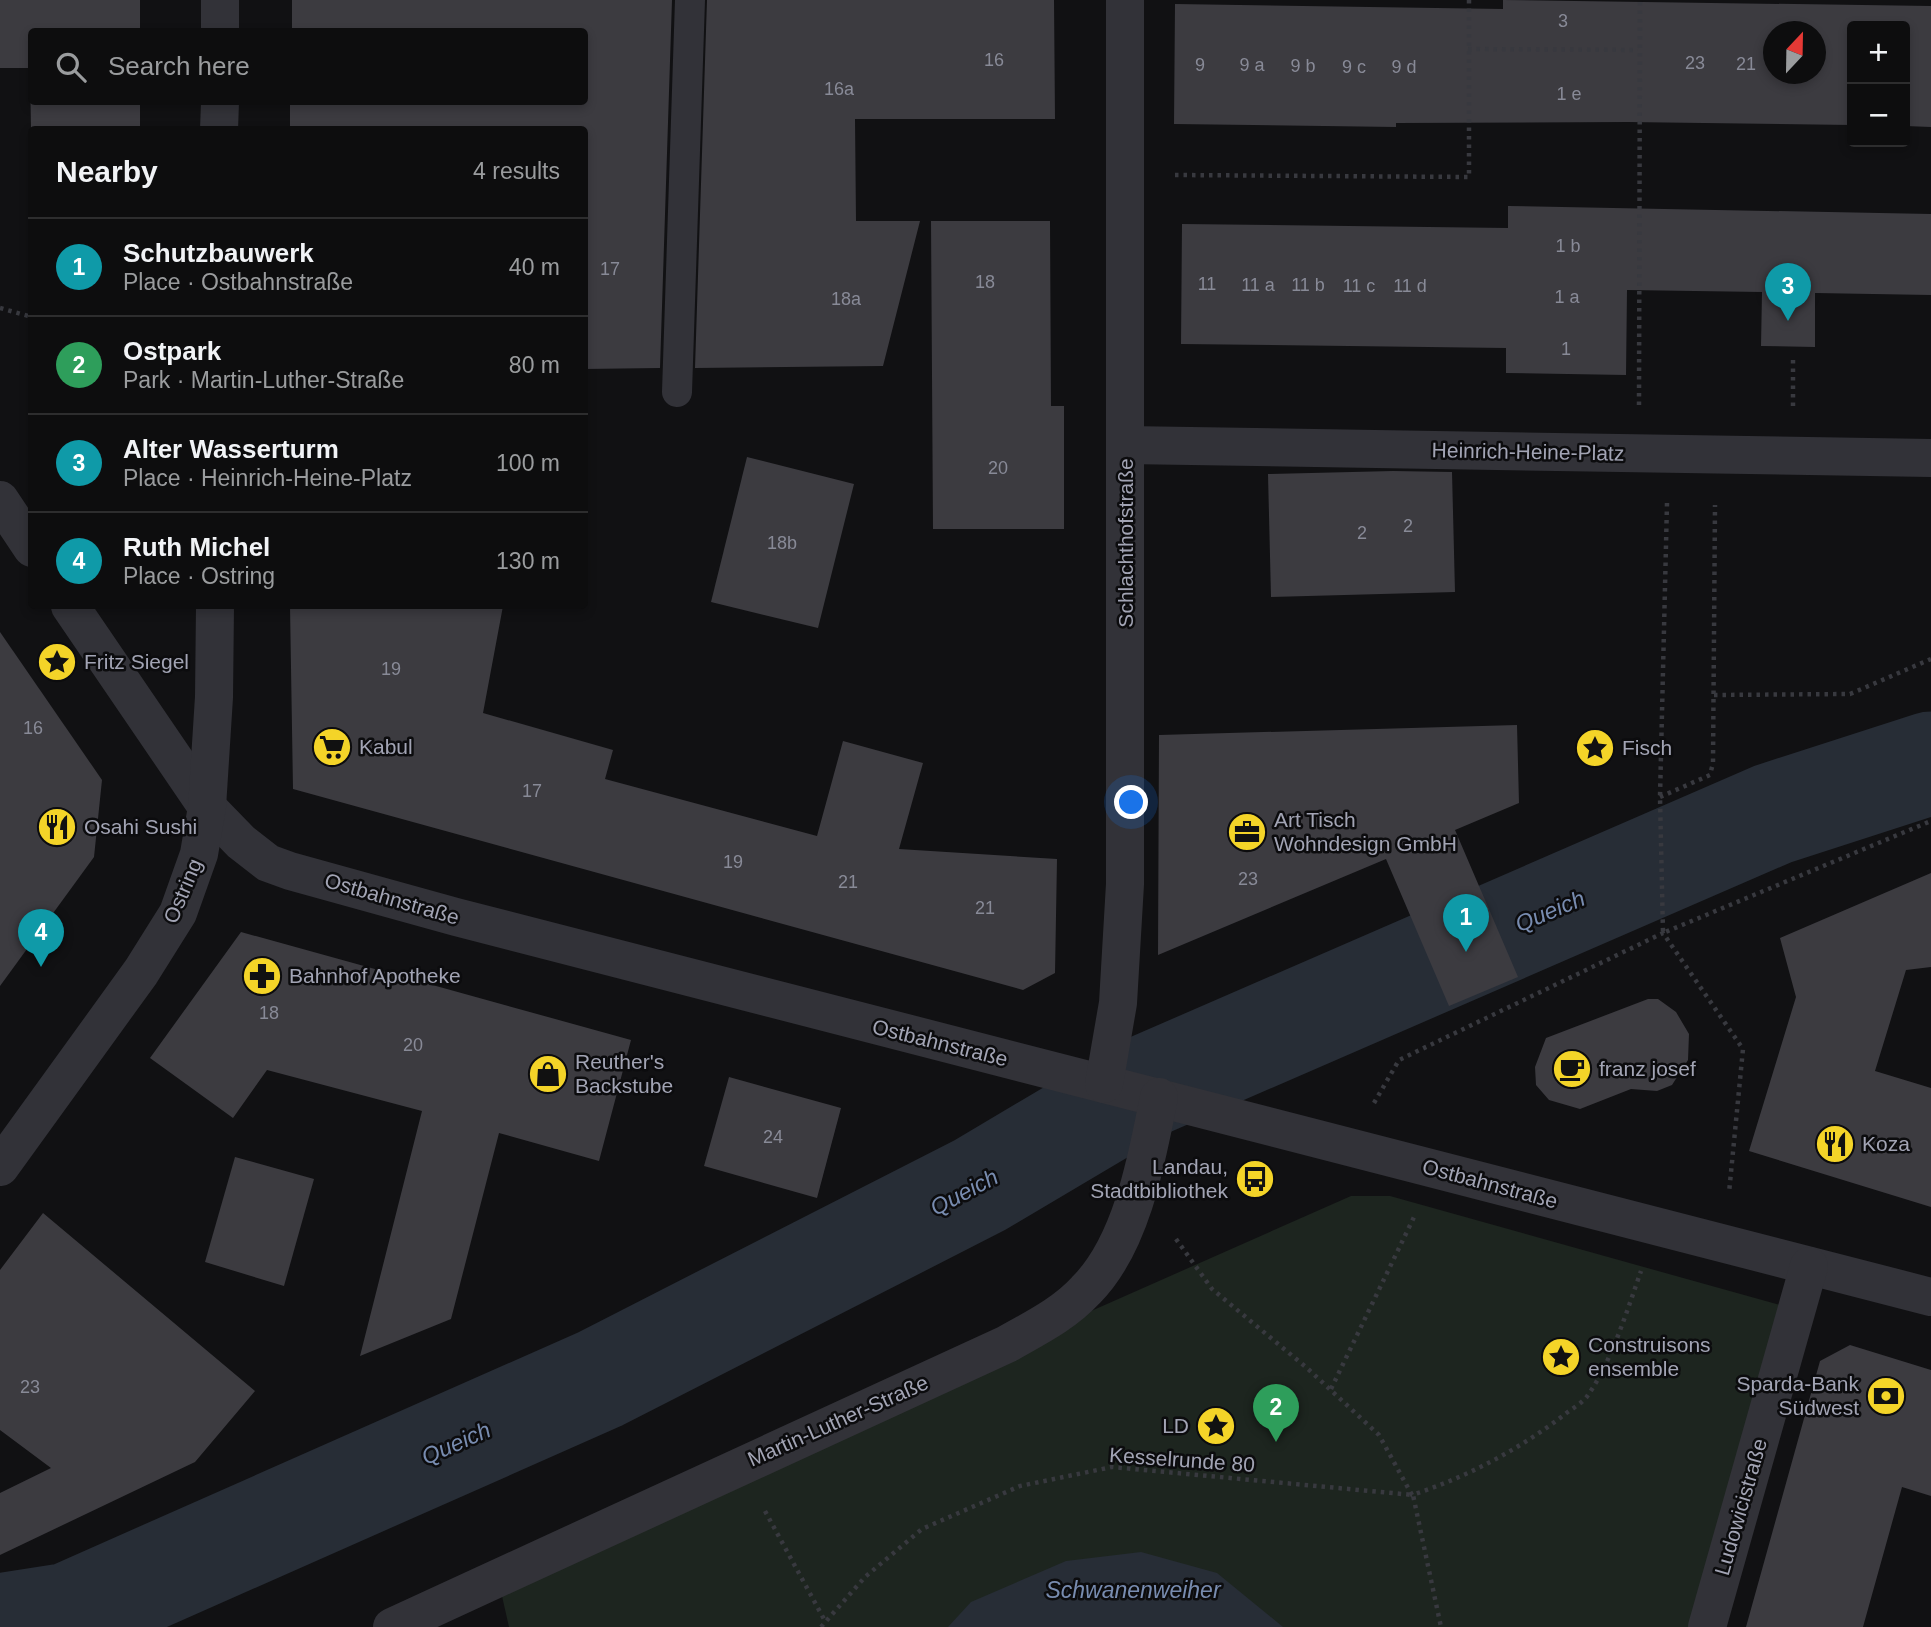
<!DOCTYPE html>
<html lang="en">
<head>
<meta charset="utf-8">
<style>
  body { margin:0; font-family:Arial,sans-serif; background:#161617; color:#f1f3f6 }
  .controls { position:absolute; right:21px; top:21px; display:grid; overflow:hidden; border-radius:7px; box-shadow:0 4px 10px #0003 }
  .controls button { width:63px; height:63px; display:grid; place-items:center; padding:0; border:0; border-bottom:2px solid #2d2d2e; background:#0d0d0e; color:#f1f3f6; font:35px sans-serif }
  .compass { position:absolute; left:1763px; top:21px; width:63px; height:63px; border-radius:50%; background:#0d0d0e; box-shadow:0 4px 10px #0003; rotate:22deg }
  .you { position:absolute; left:1132px; top:803px; width:24px; height:24px; margin:-18px; border:5px solid #fff; border-radius:50%; background:#1a73e8; box-shadow:0 0 0 10px #1a73e833 }
  .badge { display:grid; place-items:center; width:46px; height:46px; border-radius:50%; background:#1a73e8; color:#fff; font-size:23px; font-weight:700 }
  .pin { position:absolute; translate:-50% -58px; filter:drop-shadow(0 2px 4px #0008) }
  .pin::after { content:''; position:absolute; top:37px; width:24px; height:21px; background:inherit; clip-path:polygon(0 0,100% 0,50% 100%) }
  .list { margin:0; padding:0; list-style:none }
  h2 { display:flex; justify-content:space-between; align-items:center; height:91px; margin:0; padding:0 28px; font-size:30px }
  h2 small { font-size:23px; font-weight:400; color:#9a9c9e }
  .list li { display:grid; grid-template-columns:46px 1fr auto; gap:21px; align-items:center; box-sizing:border-box; height:98px; padding:0 28px; border-top:2px solid #2d2d2e }
  .list b { display:block; font-size:26px; white-space:nowrap }
  .list p { margin:0; font-size:23px; white-space:nowrap; color:#9a9c9e }
  .list em { font-size:23px; font-style:normal; color:#9a9c9e }
  .icon { flex:none; width:38px; height:38px; fill:none; stroke:currentColor; stroke-width:2; stroke-linecap:round; stroke-linejoin:round }
  .map { position:relative; flex:none; width:1931px; height:1627px; overflow:hidden }
  .search { position:absolute; background:#0d0d0e; box-shadow:0 4px 10px #0003; left:28px; top:28px; width:560px; height:77px; display:flex; align-items:center; gap:18px; box-sizing:border-box; padding:0 24px; border-radius:7px; color:#9a9c9e; font-size:26px }
  .panel { position:absolute; background:#0d0d0e; box-shadow:0 4px 10px #0003; left:28px; top:126px; width:560px; height:483px; border-radius:7px }
  .map>svg:first-child { display:block }
</style>
</head>
<body>
<div class="map">
<svg width="1931" height="1627" viewBox="0 0 1931 1627">
  <rect width="100%" height="100%" fill="#111113"/>
  <polygon fill="#1d251f" points="1351,1196 1390,1196 1794,1309 1700,1627 509,1627 497,1574"/>
  <polygon fill="#272d36" points="1141,1552 1217,1573 1283,1627 948,1627 971,1602 1066,1561"/>
  <g fill="none" stroke-linecap="round" stroke-linejoin="round">
    <polyline stroke="#272d36" stroke-width="103" points="0,1625 69,1614 600,1379 980,1185 1147,1086 1773,814 1931,763"/>
  </g>
  <g fill="#3c3b40" fill-rule="evenodd">
    <polygon points="0,0 140,0 140,32 32,32 32,102 140,102 140,130 31,130 30,68 0,68"/>
    <polygon points="292,0 672,0 660,368 584,369 584,130 290,130 290,102 584,102 584,32 292,32"/>
    <polygon points="707,0 1054,0 1055,119 855,119 856,221 920,221 883,366 695,368"/>
    <path d="M1503,0L1931,6V127L1905,126V26H1852V125L1628,122L1396,123V127L1174,124L1175,4L1503,9ZM1774,32H1816V74H1774Z"/>
    <polygon points="1508,206 1931,214 1931,295 1815,293 1815,347 1761,346 1762,292 1627,290 1626,375 1506,373 1506,348 1181,344 1182,224 1508,228"/>
    <polygon points="931,221 1050,221 1051,406 1064,406 1064,529 933,529"/>
    <polygon points="747,457 854,484 818,628 711,602"/>
    <polygon points="1393,471 1452,472 1455,592 1271,597 1268,474"/>
    <polygon points="290,606 503,606 483,713 613,750 605,779 817,836 843,741 923,763 899,849 1057,859 1055,973 1023,990 293,789"/>
    <polygon points="0,632 102,780 94,857 0,986"/>
    <polygon points="1517,725 1519,803 1455,830 1518,977 1449,1006 1386,859 1158,955 1159,735"/>
    <polygon points="1931,873 1931,967 1906,970 1875,1071 1931,1088 1931,1207 1749,1151 1796,997 1780,938"/>
    <polygon points="241,932 631,1040 599,1161 499,1133 451,1319 360,1356 422,1111 267,1070 233,1118 150,1058"/>
    <polygon points="1648,999 1658,999 1676,1012 1689,1034 1688,1060 1672,1085 1657,1091 1631,1089 1580,1109 1549,1100 1536,1085 1535,1067 1546,1038"/>
    <polygon points="729,1077 841,1108 817,1198 704,1166"/>
    <polygon points="235,1157 314,1179 284,1286 205,1262"/>
    <polygon points="43,1213 255,1391 195,1462 0,1555 0,1493 51,1468 0,1430 0,1270"/>
    <polygon points="1850,1345 1931,1370 1931,1496 1902,1487 1863,1627 1746,1627 1820,1361"/>
  </g>
  <g fill="none" stroke-linecap="round" stroke-linejoin="round">
    <g stroke="#38393f" stroke-width="4.5" stroke-dasharray="3.5 5" stroke-linecap="butt">
      <polyline points="1468,49 1638,50"/>
      <polyline points="1175,175 1469,177 1469,0"/>
      <polyline points="0,308 32,317"/>
      <polyline points="1639,405 1640,0"/>
      <polyline points="1793,406 1793,356"/>
      <polyline points="1667,503 1660,797 1663,933 1931,821"/>
      <polyline points="1714,695 1850,694 1931,659"/>
      <polyline points="1660,797 1710,775 1713,763 1715,505"/>
      <polyline points="1374,1103 1399,1060 1663,933 1743,1049 1729,1193"/>
      <path d="M1176,1239L1212,1289L1307,1368L1379,1435L1412,1495C1467,1477 1518,1450 1564,1415C1571,1409 1583,1403 1588,1395C1611,1363 1628,1308 1641,1271"/>
      <polyline points="1331,1389 1415,1215"/>
      <polyline points="765,1511 825,1621"/>
      <polyline points="821,1627 865,1577 922,1529 1020,1486 1112,1467 1413,1495 1441,1627"/>
    </g>
    <polyline stroke="#323238" stroke-width="30" points="677,392 690,0"/>
    <g stroke="#323238" stroke-width="38">
      <polyline points="220,32 220,0"/>
      <polyline points="219,130 220,102"/>
      <polyline points="1126,445 1931,458"/>
      <polyline points="0,500 32,548"/>
      <polyline points="70,606 207,807 241,842 268,863 290,871 456,917 1931,1297"/>
      <polyline points="1104,1084 1118,1003 1125,884 1125,0"/>
      <polyline points="0,1167 141,972 178,913 199,854 207,807 214,697 215,606"/>
      <path d="M392,1627L1007,1344C1035,1328 1064,1314 1086,1290C1132,1244 1147,1158 1159,1097"/>
      <polyline points="1707,1627 1809,1266"/>
    </g>
  </g>
  <defs>
    <g id="sight-disc" transform="scale(2.0125)"><circle r="9.5" fill="#f4d428" stroke="#0c0c0e"/><path d="M0-6L1.8-2.2L6-1.7L2.9 1.2L3.7 5.4L0 3.3L-3.7 5.4L-2.9 1.2L-6-1.7L-1.8-2.2Z" fill="#111"/></g>
    <g id="supermarket-disc" transform="scale(2.0125)"><circle r="9.5" fill="#f4d428" stroke="#0c0c0e"/><path d="M-6-5.5h2.5l.6 2H6L4.5 2H-2.5L-4.4-4H-6ZM-1.5 3.2a1.3 1.3 0 1 0 .1 0ZM3 3.2a1.3 1.3 0 1 0 .1 0Z" fill="#111"/></g>
    <g id="restaurant-disc" transform="scale(2.0125)"><circle r="9.5" fill="#f4d428" stroke="#0c0c0e"/><path d="M-5-6h1v4h1v-4h1v4h1v-4h1v5L-1.5 .5V6h-2V.5L-5-1ZM5-6V6H3V1.5H1.5Q1.5-4 5-6Z" fill="#111"/></g>
    <g id="office-disc" transform="scale(2.0125)"><circle r="9.5" fill="#f4d428" stroke="#0c0c0e"/><path d="M-6-3h4V-5.5h4V-3h4V5H-6ZM-1-4.5V-3h2v-1.5ZM-6 0V1H6V0Z" fill="#111"/></g>
    <g id="pharmacy-disc" transform="scale(2.0125)"><circle r="9.5" fill="#f4d428" stroke="#0c0c0e"/><path d="M-2-6h4v4h4v4h-4v4h-4v-4h-4v-4h4Z" fill="#111"/></g>
    <g id="cafe-disc" transform="scale(2.0125)"><circle r="9.5" fill="#f4d428" stroke="#0c0c0e"/><path d="M-5.5-4.5H6V0H3Q3 3.5 0 3.5H-2.5Q-5.5 3.5-5.5 0ZM3-3.2v2h1.7v-2ZM-6 4.5H4V6H-6Z" fill="#111"/></g>
    <g id="shop-disc" transform="scale(2.0125)"><circle r="9.5" fill="#f4d428" stroke="#0c0c0e"/><path d="M-5-2.5h2.3a2.7 3.5 0 0 1 5.4 0H5L5.5 6h-11ZM-1.5-2.5h3a1.5 2.3 0 0 0-3 0Z" fill="#111"/></g>
    <g id="bus-disc" transform="scale(2.0125)"><circle r="9.5" fill="#f4d428" stroke="#0c0c0e"/><path d="M-5-6H5V4H4V6H2V4H-2V6H-4V4H-5ZM-3.5-4V0h7V-4ZM-3.5 1.2v1.5H-2V1.2ZM2 1.2v1.5H3.5V1.2Z" fill="#111"/></g>
    <g id="bank-disc" transform="scale(2.0125)"><circle r="9.5" fill="#f4d428" stroke="#0c0c0e"/><path d="M-6-4H6V4H-6ZM0-2.3a2.3 2.3 0 1 0 0 4.6a2.3 2.3 0 1 0 0-4.6Z" fill="#111"/></g>
  </defs>
  <g fill-rule="evenodd">
    <use href="#sight-disc" x="57" y="662"/>
    <use href="#supermarket-disc" x="332" y="747"/>
    <use href="#sight-disc" x="1595" y="748"/>
    <use href="#restaurant-disc" x="57" y="827"/>
    <use href="#office-disc" x="1247" y="832"/>
    <use href="#pharmacy-disc" x="262" y="976"/>
    <use href="#cafe-disc" x="1572" y="1069"/>
    <use href="#shop-disc" x="548" y="1074"/>
    <use href="#restaurant-disc" x="1835" y="1144"/>
    <use href="#bus-disc" x="1255" y="1179"/>
    <use href="#sight-disc" x="1561" y="1357"/>
    <use href="#bank-disc" x="1886" y="1396"/>
    <use href="#sight-disc" x="1216" y="1426"/>
  </g>
  <g text-anchor="middle" stroke-width="5" stroke-linejoin="round" paint-order="stroke">
    <g font-size="18" fill="#888a97">
      <text x="1563" y="27">3</text>
      <text x="994" y="66">16</text>
      <text x="1695" y="69">23</text>
      <text x="1746" y="70">21</text>
      <text x="1200" y="71">9</text>
      <text x="1252" y="71">9 a</text>
      <text x="1303" y="72">9 b</text>
      <text x="1354" y="73">9 c</text>
      <text x="1404" y="73">9 d</text>
      <text x="839" y="95">16a</text>
      <text x="1569" y="100">1 e</text>
      <text x="1568" y="252">1 b</text>
      <text x="610" y="275">17</text>
      <text x="985" y="288">18</text>
      <text x="1207" y="290">11</text>
      <text x="1258" y="291">11 a</text>
      <text x="1308" y="291">11 b</text>
      <text x="1359" y="292">11 c</text>
      <text x="1410" y="292">11 d</text>
      <text x="1567" y="303">1 a</text>
      <text x="846" y="305">18a</text>
      <text x="1566" y="355">1</text>
      <text x="998" y="474">20</text>
      <text x="1408" y="532">2</text>
      <text x="1362" y="539">2</text>
      <text x="782" y="549">18b</text>
      <text x="391" y="675">19</text>
      <text x="33" y="734">16</text>
      <text x="532" y="797">17</text>
      <text x="733" y="868">19</text>
      <text x="1248" y="885">23</text>
      <text x="848" y="888">21</text>
      <text x="985" y="914">21</text>
      <text x="269" y="1019">18</text>
      <text x="413" y="1051">20</text>
      <text x="773" y="1143">24</text>
      <text x="30" y="1393">23</text>
    </g>
    <g font-size="21" fill="#a2a4b4" stroke="#0c0c0e">
      <text transform="translate(1528 452) rotate(1)" y="7">Heinrich-Heine-Platz</text>
      <text transform="translate(1126 543) rotate(-90)" y="7">Schlachthofstraße</text>
      <text transform="translate(183 891) rotate(-67)" y="7">Ostring</text>
      <text transform="translate(392 899) rotate(16)" y="7">Ostbahnstraße</text>
      <text transform="translate(940 1043) rotate(14)" y="7">Ostbahnstraße</text>
      <text transform="translate(1490 1184) rotate(15)" y="7">Ostbahnstraße</text>
      <text transform="translate(838 1421) rotate(-24)" y="7">Martin-Luther-Straße</text>
      <text transform="translate(1182 1460) rotate(4)" y="7">Kesselrunde 80</text>
      <text transform="translate(1741 1507) rotate(-74)" y="7">Ludowicistraße</text>
    </g>
    <g font-size="21" fill="#a2a4b4" stroke="#0c0c0e" text-anchor="start">
      <text x="84" y="669">Fritz Siegel</text>
      <text x="359" y="754">Kabul</text>
      <text x="1622" y="755">Fisch</text>
      <text x="1274" y="827">Art Tisch<tspan x="1274" dy="24">Wohndesign GmbH</tspan></text>
      <text x="84" y="834">Osahi Sushi</text>
      <text x="289" y="983">Bahnhof Apotheke</text>
      <text x="575" y="1069">Reuther's<tspan x="575" dy="24">Backstube</tspan></text>
      <text x="1599" y="1076">franz josef</text>
      <text x="1862" y="1151">Koza</text>
      <text x="1228" y="1174" text-anchor="end">Landau,<tspan x="1228" dy="24">Stadtbibliothek</tspan></text>
      <text x="1588" y="1352">Construisons<tspan x="1588" dy="24">ensemble</tspan></text>
      <text x="1859" y="1391" text-anchor="end">Sparda-Bank<tspan x="1859" dy="24">Südwest</tspan></text>
      <text x="1189" y="1433" text-anchor="end">LD</text>
    </g>
    <g font-size="23" font-style="italic" fill="#788cb0" stroke="#0c0c0e">
      <text transform="translate(1550 911) rotate(-23)" y="8">Queich</text>
      <text transform="translate(964 1192) rotate(-28)" y="8">Queich</text>
      <text transform="translate(456 1443) rotate(-24)" y="8">Queich</text>
      <text x="1133" y="1598">Schwanenweiher</text>
    </g>
  </g>
</svg>
<div class="controls">
<button>+</button>
<button>−</button>
</div>
<svg class="compass" viewBox="-18 -18 36 36"><path d="M0-13l5 13h-10z" fill="#e53935"/><path d="M0 13l5-13h-10z" fill="#9a9c9e"/></svg>
<div class="you"></div>
<div class="pin badge" style="left:1466px;top:952px;background:#0f9aa8">1</div>
<div class="pin badge" style="left:1276px;top:1442px;background:#2e9e5b">2</div>
<div class="pin badge" style="left:1788px;top:321px;background:#0f9aa8">3</div>
<div class="pin badge" style="left:41px;top:967px;background:#0f9aa8">4</div>
<div class="search"><svg class="icon" aria-label="search" viewBox="0 0 24 24"><circle cx="10" cy="10" r="6"/><path d="M15 15l6 6"/></svg>Search here</div>
<section class="panel">
<h2>Nearby<small>4 results</small></h2>
<ul class="list">
<li><span class="badge" style="background:#0f9aa8">1</span><div><b>Schutzbauwerk</b><p>Place · Ostbahnstraße</p></div><em>40 m</em></li>
<li><span class="badge" style="background:#2e9e5b">2</span><div><b>Ostpark</b><p>Park · Martin-Luther-Straße</p></div><em>80 m</em></li>
<li><span class="badge" style="background:#0f9aa8">3</span><div><b>Alter Wasserturm</b><p>Place · Heinrich-Heine-Platz</p></div><em>100 m</em></li>
<li><span class="badge" style="background:#0f9aa8">4</span><div><b>Ruth Michel</b><p>Place · Ostring</p></div><em>130 m</em></li>
</ul>
</section>
</div>
</body>
</html>
